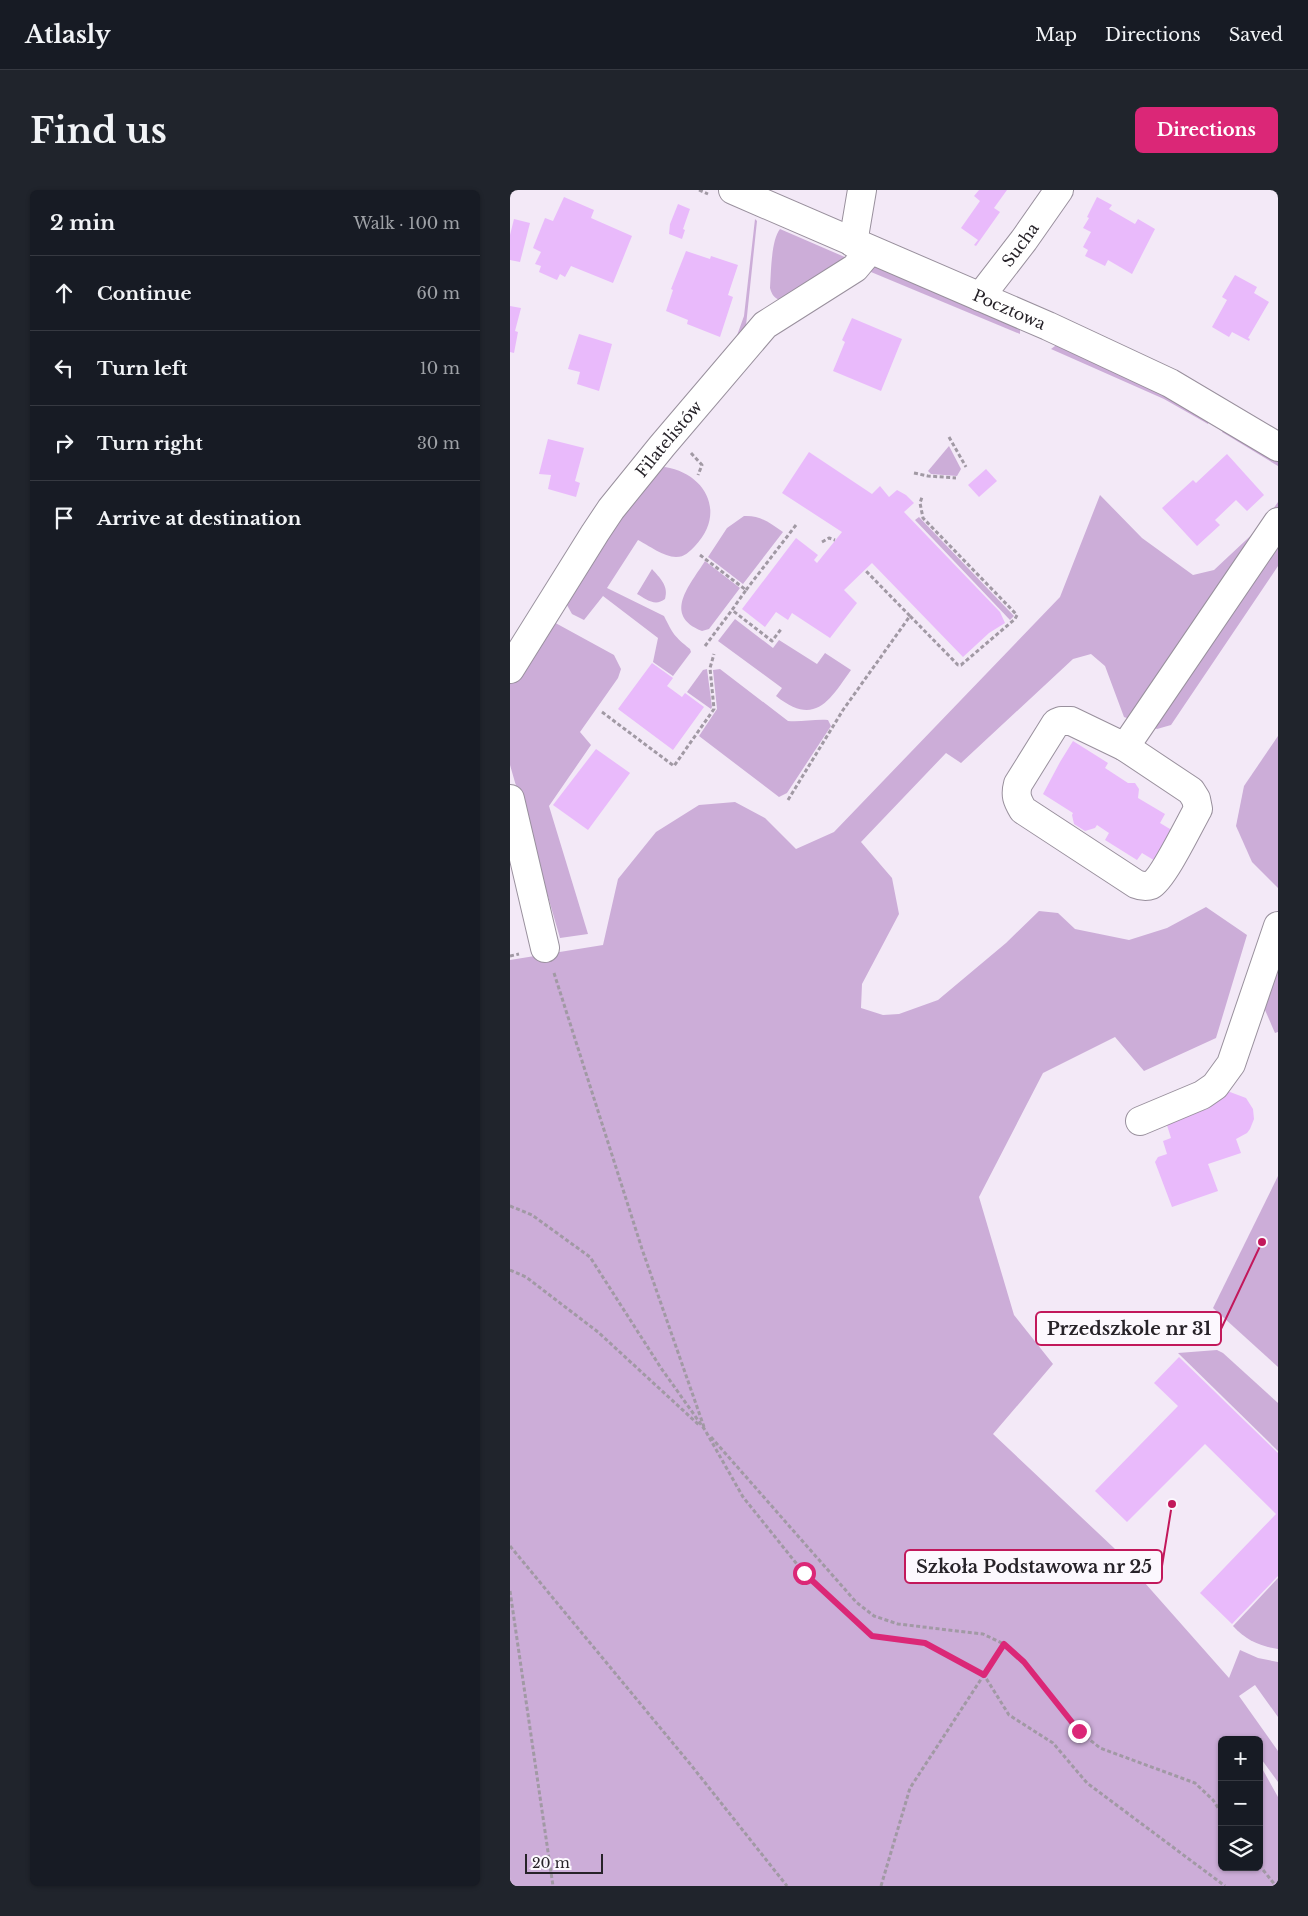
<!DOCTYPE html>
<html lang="en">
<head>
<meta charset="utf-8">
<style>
  body { margin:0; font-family:"Libre Baskerville",serif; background:#20242c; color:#f1f3f6 }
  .controls { position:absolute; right:15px; bottom:15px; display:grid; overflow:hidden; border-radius:8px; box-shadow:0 1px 4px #0004 }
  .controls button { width:45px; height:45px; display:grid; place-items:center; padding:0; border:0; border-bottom:1px solid #363941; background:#171b24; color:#f1f3f6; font:25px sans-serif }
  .scale { position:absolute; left:15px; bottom:12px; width:78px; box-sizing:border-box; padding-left:5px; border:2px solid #272329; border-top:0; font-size:14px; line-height:18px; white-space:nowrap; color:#272329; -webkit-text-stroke:4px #fcf8fe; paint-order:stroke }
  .stop { position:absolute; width:15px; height:15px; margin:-11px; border:4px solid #db2777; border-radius:50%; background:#fff }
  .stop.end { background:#db2777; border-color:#fff; box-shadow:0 1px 5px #0008 }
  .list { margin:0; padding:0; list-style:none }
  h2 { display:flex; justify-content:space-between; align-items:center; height:65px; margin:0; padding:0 20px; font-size:21px }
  h2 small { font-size:16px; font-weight:400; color:#9ea1a6 }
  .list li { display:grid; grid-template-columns:32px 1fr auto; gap:15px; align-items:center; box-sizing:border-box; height:75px; padding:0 20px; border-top:1px solid #363941 }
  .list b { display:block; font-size:19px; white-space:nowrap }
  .list em { font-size:16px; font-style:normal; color:#9ea1a6 }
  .icon { flex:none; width:28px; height:28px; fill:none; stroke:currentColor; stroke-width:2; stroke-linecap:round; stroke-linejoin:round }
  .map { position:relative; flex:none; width:768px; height:1696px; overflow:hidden; border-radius:8px }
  header { display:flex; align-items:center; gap:30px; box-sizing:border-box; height:70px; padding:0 25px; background:#171b24; border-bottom:1px solid #363941 }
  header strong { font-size:24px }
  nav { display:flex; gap:28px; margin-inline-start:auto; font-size:18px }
  .intro { display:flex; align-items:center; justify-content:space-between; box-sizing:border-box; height:120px; padding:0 30px }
  h1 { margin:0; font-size:35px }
  .button { padding:12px 22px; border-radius:8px; background:#db2777; color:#fff; font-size:18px; font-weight:700 }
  main { display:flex; gap:30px; padding:0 30px }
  aside { flex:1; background:#171b24; border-radius:8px; box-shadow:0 1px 4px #0004 }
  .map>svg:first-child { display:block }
</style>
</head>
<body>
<header>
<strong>Atlasly</strong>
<nav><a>Map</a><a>Directions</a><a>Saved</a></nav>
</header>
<div class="intro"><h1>Find us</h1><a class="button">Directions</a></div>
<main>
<aside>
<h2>2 min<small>Walk · 100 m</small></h2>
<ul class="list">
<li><svg class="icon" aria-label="ahead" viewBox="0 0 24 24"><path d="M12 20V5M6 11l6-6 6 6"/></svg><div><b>Continue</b></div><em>60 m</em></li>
<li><svg class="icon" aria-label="left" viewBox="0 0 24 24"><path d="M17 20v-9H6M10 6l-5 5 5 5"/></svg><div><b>Turn left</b></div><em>10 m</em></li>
<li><svg class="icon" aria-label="right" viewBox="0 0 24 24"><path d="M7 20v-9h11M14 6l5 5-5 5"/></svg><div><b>Turn right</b></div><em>30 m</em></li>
<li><svg class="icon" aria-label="arrive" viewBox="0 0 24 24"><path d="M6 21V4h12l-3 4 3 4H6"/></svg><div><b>Arrive at destination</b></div></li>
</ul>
</aside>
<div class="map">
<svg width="768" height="1696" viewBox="0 0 768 1696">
  <rect width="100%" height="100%" fill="#f3e9f7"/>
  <g fill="#ccadd8">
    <polygon points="245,29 247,31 235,145 225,151 234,126"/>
    <path d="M270,39L337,68L272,111C264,108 262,105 260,98C261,84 261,50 270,39Z"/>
    <polygon points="364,75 510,138 510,144 361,82 358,80"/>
    <polygon points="549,153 698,227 698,234 654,209 541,159"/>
    <polygon points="714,238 768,270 768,276 712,242"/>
    <polygon points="439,256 451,279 447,286 421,284 418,281"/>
    <path d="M155,277C197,284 216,324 185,356C179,362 175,367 166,367C154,367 138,355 128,350L97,398L154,426C163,444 164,446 180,459L181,462L163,486L143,472L148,448L93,406L74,430L62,424L53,408L145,279Z"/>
    <polygon points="590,305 632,348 683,385 704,380 751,336 768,312 768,376 661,535 647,539 614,527 595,476 581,464 563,469 451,573 436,563 351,652 382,688 389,724 352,794 351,818 373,825 389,824 428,810 496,753 529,721 548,723 565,739 619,750 657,738 696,717 737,745 706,848 634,881 605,847 533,883 469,1007 504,1125 543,1174 483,1244 604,1358 719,1488 730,1460 748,1468 768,1472 768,1527 745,1495 729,1506 768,1561 768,1592 749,1566 749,1550 738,1550 736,1548 737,1550 712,1550 712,1677 749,1677 749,1573 768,1607 768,1696 0,1696 0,770 93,755 108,689 146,642 189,615 225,612 255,628 286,659 324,642 550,407"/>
    <path d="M234,326C250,325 260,333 273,342L233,394L198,367L217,338Z"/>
    <polygon points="409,327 504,426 500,430 405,330"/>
    <path d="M195,371L230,398L199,439L192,441C152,425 180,395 195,371Z"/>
    <path d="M142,379C150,388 159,396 155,409C145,417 136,409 127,404Z"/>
    <path d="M225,429L263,458L269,450L307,474L315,463L341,480C319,511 305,537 266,506L272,498L208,451Z"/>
    <polygon points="40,430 104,465 111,479 108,488 70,542 81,555 39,616 78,744 50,748 0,575 0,492"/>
    <polygon points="197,479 202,517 201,519 177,502 193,480"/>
    <path d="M210,479L278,531C292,532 305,529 318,530L321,536L277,603L269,607L189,546L207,519L203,480Z"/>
    <polygon points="768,546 768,698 742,672 726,636 734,596"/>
    <polygon points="768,776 768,842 765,843 752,813"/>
    <polygon points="768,986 768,1177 703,1118"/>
    <polygon points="707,1160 713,1163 768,1213 768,1261 668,1163"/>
    <path d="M768,1388V1459C749,1456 736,1450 723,1436Z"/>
  </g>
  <g fill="#e9bafb">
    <polygon points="469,0 497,0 484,18 490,22 466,56 464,55 468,50 451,38 470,11 464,6"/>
    <polygon points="54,7 84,20 81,28 122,46 103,93 61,76 55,87 50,84 47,90 29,82 31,76 25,74 31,62 23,58 35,28 43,31"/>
    <polygon points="587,7 602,15 599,19 625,34 628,29 645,39 622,84 598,70 595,76 575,66 578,60 573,57 581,42 573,38 579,28 577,27"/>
    <polygon points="168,14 180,19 173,39 175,40 172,49 159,44 160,34"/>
    <polygon points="4,29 20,33 10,72 0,70 0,45"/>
    <polygon points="176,61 200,69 201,66 228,75 218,105 223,107 210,147 177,134 178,130 156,121 163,100 161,99"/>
    <polygon points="725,85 747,97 744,103 759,112 738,148 740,149 739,151 722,142 719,147 702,137 717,110 712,107"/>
    <polygon points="0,116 11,118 5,141 8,142 4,163 0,162"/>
    <polygon points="342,128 392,149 371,201 323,181 335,152 332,150"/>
    <polygon points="69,144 102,154 89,201 67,194 70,182 58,179"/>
    <polygon points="38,249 74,258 65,291 70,293 66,307 38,299 41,285 29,284"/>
    <polygon points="299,262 362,304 370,296 379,307 387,300 396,305 404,313 394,322 490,422 495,433 479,443 453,467 362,373 334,400 347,413 320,448 282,423 278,430 266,422 255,437 232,419 286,348 308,365 304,370 307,373 332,342 272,303"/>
    <polygon points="717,264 754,305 737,321 726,310 705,330 710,335 687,356 652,318 683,290 686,293"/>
    <polygon points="476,279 487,291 469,307 458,295"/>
    <polygon points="142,473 163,488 157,496 172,507 175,503 194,517 163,560 108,519"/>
    <polygon points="563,551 598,573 595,578 618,593 625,593 629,599 628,608 655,624 650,633 665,642 647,672 632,663 627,670 595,650 599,643 587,635 585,638 575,641 564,634 562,625 563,623 533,604 550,572"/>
    <polygon points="86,559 120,583 78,640 43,615"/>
    <polygon points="720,902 736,908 743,919 744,929 740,939 737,943 726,949 731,963 698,974 708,1001 662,1017 645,972 648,967 657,964 653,951 661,948 656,932 693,914 695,920 701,917 701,912 714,903"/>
    <polygon points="669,1167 768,1263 768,1386 722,1434 690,1403 766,1324 695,1254 617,1332 585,1301 668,1216 644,1193"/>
  </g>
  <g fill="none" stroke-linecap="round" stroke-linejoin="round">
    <g stroke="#99909d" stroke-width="30">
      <g id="minor">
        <path id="s1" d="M223,0L538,136L660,193L768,257"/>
        <polyline points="343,53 352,0"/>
        <path id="s2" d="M470,107L514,50L549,0"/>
        <path id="s3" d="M0,479L85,343L101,319L152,256L255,135L345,78L360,60"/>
        <path d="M551,531H561L615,557L681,601L686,609L688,619C680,633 653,689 641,695C636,697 631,696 626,694L513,620C507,610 505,605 508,594L546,533Z"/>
        <polyline points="615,557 768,332"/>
        <polyline points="0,609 35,758"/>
        <polyline points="630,931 692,905 705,896 721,874 768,736"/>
      </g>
    </g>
    <g stroke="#a199a4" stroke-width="3" stroke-dasharray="4 2.5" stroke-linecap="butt">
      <polyline points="189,0 198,4"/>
      <polyline points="439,247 456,277"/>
      <polyline points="181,263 192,275 188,285"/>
      <polyline points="404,283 418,286 446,288"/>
      <polyline points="312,352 319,348 325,350"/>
      <polyline points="190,365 236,400 222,420 262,451 272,438"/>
      <polyline points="236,400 286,335"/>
      <polyline points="400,426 448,475 451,475 505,429 507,425 413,328 410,313 412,307"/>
      <polyline points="195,456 222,420"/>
      <polyline points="92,522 164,576 204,519 200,478 204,464"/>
      <polyline points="278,610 333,520 400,426 355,380"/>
      <polyline points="0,766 9,764"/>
      <polyline points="44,783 132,1059 194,1237"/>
      <polyline points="0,1016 22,1025 80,1067 151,1178 195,1240 233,1307 294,1383 362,1446 415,1453 474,1485 499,1525 543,1553 577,1593 715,1696"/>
      <polyline points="0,1080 16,1087 88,1142 189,1235"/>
      <polyline points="201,1247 346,1412 364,1426 388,1434 473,1444 494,1454 514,1472 569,1541 590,1558 685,1593 703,1610 712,1624"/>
      <polyline points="0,1356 181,1575 277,1696"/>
      <polyline points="0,1401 43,1696"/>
      <polyline points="749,1675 766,1696"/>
      <polyline points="371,1696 400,1598 494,1454"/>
    </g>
    <use href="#minor" stroke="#fff" stroke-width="28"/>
  </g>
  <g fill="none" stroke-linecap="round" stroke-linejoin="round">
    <polyline stroke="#db2777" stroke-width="6" points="294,1383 362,1446 415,1453 474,1485 494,1454 514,1472 569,1541"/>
  </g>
  <g text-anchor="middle" stroke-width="4.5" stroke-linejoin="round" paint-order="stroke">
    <g font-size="16" fill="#272329" stroke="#fcf8fe">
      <text dy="6" stroke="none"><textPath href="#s2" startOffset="66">Sucha</textPath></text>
      <text dy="6" stroke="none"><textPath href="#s1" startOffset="301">Pocztowa</textPath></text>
      <text dy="6" stroke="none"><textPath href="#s3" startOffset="280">Filatelistów</textPath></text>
    </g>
  </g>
  <path fill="none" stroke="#c2185b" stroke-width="2" d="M752 1052L711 1139M662 1314L652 1376"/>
  <g fill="#c2185b" stroke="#fcf8fe" stroke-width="2">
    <circle cx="752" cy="1052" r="5"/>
    <circle cx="662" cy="1314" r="5"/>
  </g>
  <g fill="#fcf8fe" stroke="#c2185b" stroke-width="2">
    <rect x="526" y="1122" width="185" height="33" rx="5"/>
    <rect x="395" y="1360" width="257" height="33" rx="5"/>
  </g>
  <g font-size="18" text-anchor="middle" font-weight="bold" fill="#272329">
    <text x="619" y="1145">Przedszkole nr 31</text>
    <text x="524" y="1383">Szkoła Podstawowa nr 25</text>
  </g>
</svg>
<div class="controls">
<button>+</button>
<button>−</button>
<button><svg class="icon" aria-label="layers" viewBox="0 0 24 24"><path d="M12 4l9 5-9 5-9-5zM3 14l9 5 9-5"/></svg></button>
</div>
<div class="scale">20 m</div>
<div class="stop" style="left:294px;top:1383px"></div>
<div class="stop end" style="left:569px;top:1541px"></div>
</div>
</main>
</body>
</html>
